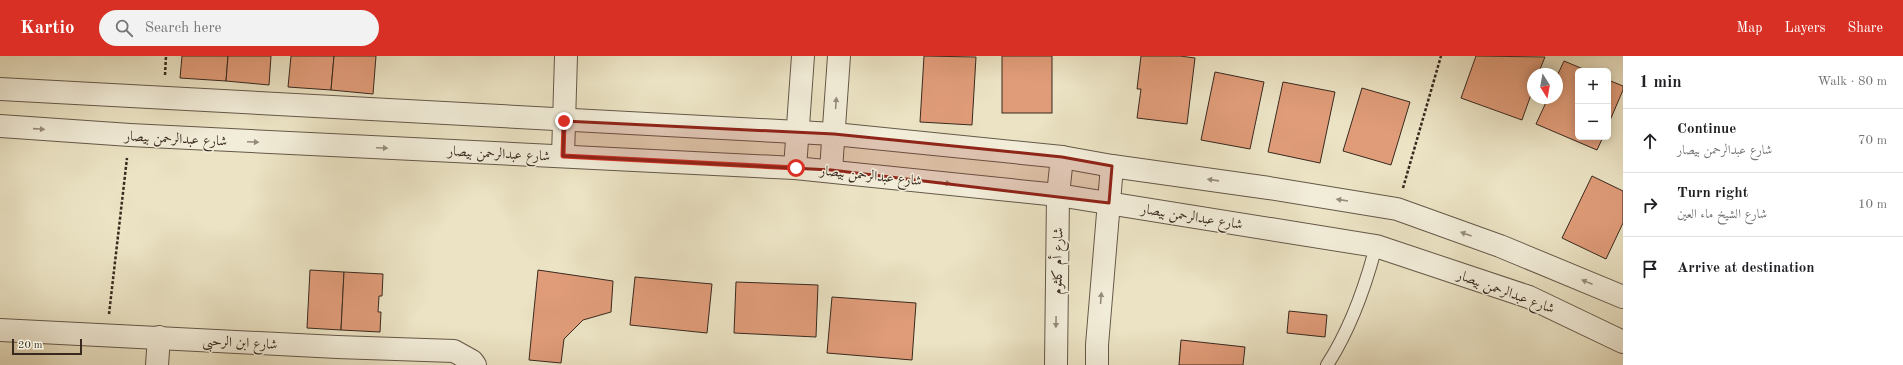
<!DOCTYPE html>
<html lang="en">
<head>
<meta charset="utf-8">
<style>
  body { margin:0; font-family:"Old Standard TT",Amiri,serif; background:#f2f2f2; color:#202124 }
  .controls { position:absolute; right:12px; top:12px; display:grid; overflow:hidden; border-radius:6px; box-shadow:0 2px 10px #0003 }
  .controls button { width:36px; height:36px; display:grid; place-items:center; padding:0; border:0; border-bottom:1px solid #e0e0e0; background:#fff; color:#202124; font:20px sans-serif }
  .compass { position:absolute; left:1527px; top:12px; width:36px; height:36px; border-radius:50%; background:#fff; box-shadow:0 2px 10px #0003; rotate:169deg }
  .scale { position:absolute; left:12px; bottom:10px; width:70px; box-sizing:border-box; padding-left:4px; border:2px solid #38291f; border-top:0; font-size:11px; line-height:14px; white-space:nowrap; color:#38291f; -webkit-text-stroke:3px #f2edd9; paint-order:stroke }
  .stop { position:absolute; width:12px; height:12px; margin:-9px; border:3px solid #d93025; border-radius:50%; background:#fff }
  .stop.end { background:#d93025; border-color:#fff; box-shadow:0 1px 4px #0008 }
  .list { margin:0; padding:0; list-style:none }
  h2 { display:flex; justify-content:space-between; align-items:center; height:52px; margin:0; padding:0 16px; font-size:17px }
  h2 small { font-size:13px; font-weight:400; color:#757577 }
  .list li { display:grid; grid-template-columns:26px 1fr auto; gap:12px; align-items:center; box-sizing:border-box; height:64px; padding:0 16px; border-top:1px solid #e0e0e0 }
  .list b { display:block; font-size:15px; white-space:nowrap }
  .list p { margin:0; font-size:13px; white-space:nowrap; color:#757577 }
  .list em { font-size:13px; font-style:normal; color:#757577 }
  .icon { flex:none; width:22px; height:22px; fill:none; stroke:currentColor; stroke-width:2; stroke-linecap:round; stroke-linejoin:round }
  .map { position:relative; flex:none; width:1623px; height:309px; overflow:hidden }
  header { display:flex; align-items:center; gap:24px; box-sizing:border-box; height:56px; padding:0 20px; background:#d93025; color:#fff }
  header strong { font-size:19px }
  nav { display:flex; gap:22px; margin-inline-start:auto; font-size:14px }
  .search { width:280px; height:36px; background:#f2f2f2; display:flex; align-items:center; gap:10px; box-sizing:border-box; padding:0 14px; border-radius:22px; color:#757577; font-size:15px }
  main { display:flex }
  aside { flex:1; background:#fff }
  .map>svg:first-child { display:block }
</style>
</head>
<body>
<header>
<strong>Kartio</strong>
<div class="search"><svg class="icon" aria-label="search" viewBox="0 0 24 24"><circle cx="10" cy="10" r="6"/><path d="M15 15l6 6"/></svg>Search here</div>
<nav><a>Map</a><a>Layers</a><a>Share</a></nav>
</header>
<main>
<div class="map">
<svg width="1623" height="309" viewBox="0 0 1623 309">
  <rect width="100%" height="100%" fill="#ebe3c4"/>
  <filter id="stains"><feTurbulence type="fractalNoise" baseFrequency=".005" numOctaves="4"/><feColorMatrix values="0 0 0 0 .2 0 0 0 0 .09 0 0 0 0 .02 0 0 0 .5 -.17"/></filter>
  <radialGradient id="worn" r=".72"><stop offset=".6" stop-color="#630" stop-opacity="0"/><stop offset="1" stop-color="#630" stop-opacity=".3"/></radialGradient>
  <g fill="#e09c79" stroke="#38291f">
    <polygon points="182,0 228,0 226,25 180,22"/>
    <polygon points="228,0 271,0 269,29 226,25"/>
    <polygon points="291,0 334,0 331,34 288,31"/>
    <polygon points="334,0 376,0 373,38 331,34"/>
    <polygon points="924,0 976,1 972,69 920,66"/>
    <rect x="1002" y="0" width="50" height="57"/>
    <polygon points="1141,0 1180,0 1195,2 1187,68 1137,62 1141,33 1137,33"/>
    <polygon points="1476,0 1545,1 1538,18 1533,18 1533,33 1522,64 1461,42"/>
    <polygon points="1564,5 1588,15 1578,15 1578,81 1603,81 1597,94 1536,68 1548,42 1557,42 1557,20"/>
    <polygon points="1215,16 1264,26 1250,93 1201,84"/>
    <polygon points="1608,24 1623,30 1623,34 1608,69"/>
    <polygon points="1283,26 1335,36 1320,107 1268,96"/>
    <polygon points="1362,32 1410,46 1391,109 1343,95"/>
    <polygon points="1592,120 1623,135 1623,167 1606,203 1562,182"/>
    <polygon points="310,214 344,216 341,274 307,272"/>
    <polygon points="538,214 613,225 611,256 583,264 564,283 561,307 529,304"/>
    <polygon points="344,216 383,218 382,240 379,240 378,256 381,256 380,276 341,274"/>
    <polygon points="635,221 712,228 707,277 630,269"/>
    <polygon points="736,226 818,229 816,281 734,277"/>
    <polygon points="832,241 916,247 912,304 827,297"/>
    <polygon points="1289,255 1327,259 1325,281 1287,277"/>
    <polygon points="1181,284 1245,291 1243,309 1179,309"/>
  </g>
  <g fill="none" stroke-linecap="round" stroke-linejoin="round">
    <g stroke="#655848" stroke-width="14">
      <path id="lane" d="M1327,309C1351,272 1365,232 1376,190"/>
    </g>
    <g stroke="#655848" stroke-width="24">
      <g id="street">
        <polyline points="0,33 834,78 1062,101 1112,110 1269,132 1397,153 1500,190 1623,241"/>
        <polyline points="0,70 130,79 795,112 1058,139 1376,190 1529,241 1623,286"/>
        <polyline points="563,100 566,0"/>
        <polyline points="795,112 803,0"/>
        <polyline points="831,114 839,0"/>
        <polyline points="0,274 337,291 454,295 472,305 475,309"/>
        <polyline points="157,309 159,281"/>
        <polyline points="1056,309 1058,139 1062,101"/>
        <polyline points="1097,309 1097,289 1112,110"/>
      </g>
    </g>
    <g stroke="#38291f" stroke-width="2.5" stroke-dasharray="3 2" stroke-linecap="butt">
      <polyline points="165,19 166,0"/>
      <polyline points="1403,132 1441,0"/>
      <polyline points="109,258 127,102"/>
    </g>
    <use href="#lane" stroke="#f2edd9" stroke-width="12"/>
    <use href="#street" stroke="#f2edd9" stroke-width="22"/>
  </g>
  <defs><path id="oneway-solid" d="M-6-.8H1V-3.2L6.5 0L1 3.2V.8H-6Z"/></defs>
  <g fill="#958b7c">
    <use href="#oneway-solid" transform="translate(836 47) rotate(-86)"/>
    <use href="#oneway-solid" transform="translate(39 73) rotate(4)"/>
    <use href="#oneway-solid" transform="translate(253 86) rotate(3)"/>
    <use href="#oneway-solid" transform="translate(382 92) rotate(3)"/>
    <use href="#oneway-solid" transform="translate(1213 124) rotate(-172)"/>
    <use href="#oneway-solid" transform="translate(945 127) rotate(6)"/>
    <use href="#oneway-solid" transform="translate(1342 144) rotate(-171)"/>
    <use href="#oneway-solid" transform="translate(1466 178) rotate(-160)"/>
    <use href="#oneway-solid" transform="translate(1587 226) rotate(-158)"/>
    <use href="#oneway-solid" transform="translate(1101 242) rotate(-85)"/>
    <use href="#oneway-solid" transform="translate(1056 266) rotate(91)"/>
  </g>
  <g fill="none" stroke-linecap="round" stroke-linejoin="round">
    <polyline stroke="#d93025" stroke-width="5" points="564,65 563,100 796,112"/>
  </g>
  <path fill="#8f2418" fill-opacity="0.2" stroke="#8f2418" stroke-width="3" stroke-linejoin="round" d="M564,65L834,78L1062,101L1112,110L1109,147L831,114L563,100Z"/>
  <g text-anchor="middle" stroke-width="3" stroke-linejoin="round" paint-order="stroke">
    <g font-size="14" fill="#38291f" stroke="#f2edd9">
      <text transform="translate(176 82) rotate(3)" y="5">شارع عبدالرحمن بيصار</text>
      <text transform="translate(499 97) rotate(3)" y="5">شارع عبدالرحمن بيصار</text>
      <text transform="translate(871 119) rotate(6)" y="5">شارع عبدالرحمن بيصار</text>
      <text transform="translate(1192 160) rotate(9)" y="5">شارع عبدالرحمن بيصار</text>
      <text transform="translate(1057 205) rotate(-89)" y="5">شارع أم كلثوم</text>
      <text transform="translate(1506 235) rotate(20)" y="5">شارع عبدالرحمن بيصار</text>
      <text transform="translate(240 286) rotate(3)" y="5">شارع ابن الرحبى</text>
    </g>
  </g>
  <rect width="100%" height="100%" filter="url(#stains)"/>
  <rect width="100%" height="100%" fill="url(#worn)"/>
</svg>
<div class="controls">
<button>+</button>
<button>−</button>
</div>
<svg class="compass" viewBox="-18 -18 36 36"><path d="M0-13l5 13h-10z" fill="#e53935"/><path d="M0 13l5-13h-10z" fill="#757577"/></svg>
<div class="scale">20 m</div>
<div class="stop" style="left:796px;top:112px"></div>
<div class="stop end" style="left:564px;top:65px"></div>
</div>
<aside>
<h2>1 min<small>Walk · 80 m</small></h2>
<ul class="list">
<li><svg class="icon" aria-label="ahead" viewBox="0 0 24 24"><path d="M12 20V5M6 11l6-6 6 6"/></svg><div><b>Continue</b><p>شارع عبدالرحمن بيصار</p></div><em>70 m</em></li>
<li><svg class="icon" aria-label="right" viewBox="0 0 24 24"><path d="M7 20v-9h11M14 6l5 5-5 5"/></svg><div><b>Turn right</b><p>شارع الشيخ ماء العين</p></div><em>10 m</em></li>
<li><svg class="icon" aria-label="arrive" viewBox="0 0 24 24"><path d="M6 21V4h12l-3 4 3 4H6"/></svg><div><b>Arrive at destination</b></div></li>
</ul>
</aside>
</main>
</body>
</html>
